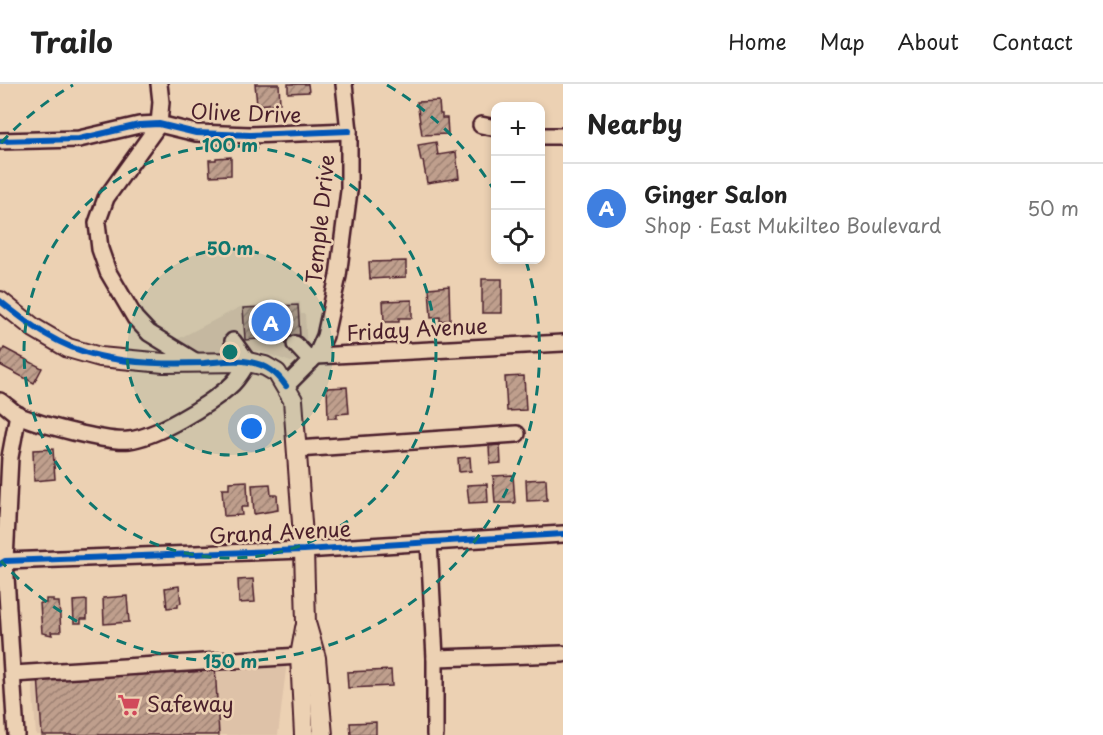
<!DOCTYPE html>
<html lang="en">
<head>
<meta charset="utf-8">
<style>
  body { margin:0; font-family:"Playpen Sans",sans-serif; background:#f2f2f2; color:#222 }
  .controls { position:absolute; right:18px; top:18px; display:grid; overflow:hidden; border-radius:12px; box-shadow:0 3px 9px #0003 }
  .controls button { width:54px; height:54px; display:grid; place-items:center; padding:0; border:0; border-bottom:2px solid #e0e0e0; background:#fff; color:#222; font:30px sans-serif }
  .you { position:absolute; left:252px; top:345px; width:21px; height:21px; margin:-15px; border:4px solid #fff; border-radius:50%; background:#1a73e8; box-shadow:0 0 0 9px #1a73e833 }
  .badge { display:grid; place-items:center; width:39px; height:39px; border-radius:50%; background:#ea580c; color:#fff; font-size:20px; font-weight:700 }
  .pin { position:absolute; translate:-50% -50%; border:3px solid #fff; box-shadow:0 2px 6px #0006 }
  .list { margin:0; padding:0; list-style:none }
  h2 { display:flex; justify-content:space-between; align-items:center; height:78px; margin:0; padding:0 24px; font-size:26px }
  h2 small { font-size:20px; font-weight:400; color:#767676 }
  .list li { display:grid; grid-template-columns:39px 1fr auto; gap:18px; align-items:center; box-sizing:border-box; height:90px; padding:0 24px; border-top:2px solid #e0e0e0 }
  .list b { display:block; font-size:22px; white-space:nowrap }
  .list p { margin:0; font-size:20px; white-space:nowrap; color:#767676 }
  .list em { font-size:20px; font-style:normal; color:#767676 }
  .icon { flex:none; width:33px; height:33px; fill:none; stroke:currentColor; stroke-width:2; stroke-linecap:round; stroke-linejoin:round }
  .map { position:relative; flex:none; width:563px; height:651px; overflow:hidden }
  header { display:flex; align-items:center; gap:36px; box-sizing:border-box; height:84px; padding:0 30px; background:#fff; border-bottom:2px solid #e0e0e0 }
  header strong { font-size:28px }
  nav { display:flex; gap:33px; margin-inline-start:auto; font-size:21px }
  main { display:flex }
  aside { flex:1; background:#fff }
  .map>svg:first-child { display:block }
</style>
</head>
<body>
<header>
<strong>Trailo</strong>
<nav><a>Home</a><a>Map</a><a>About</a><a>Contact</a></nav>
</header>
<main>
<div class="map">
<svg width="563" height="651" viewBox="0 0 563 651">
  <defs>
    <pattern id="building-hatch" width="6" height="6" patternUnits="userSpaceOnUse" patternTransform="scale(1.5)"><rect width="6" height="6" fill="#bf9f8d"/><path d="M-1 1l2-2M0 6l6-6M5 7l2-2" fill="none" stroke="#9d8173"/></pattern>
  </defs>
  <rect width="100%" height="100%" fill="#ecd1b3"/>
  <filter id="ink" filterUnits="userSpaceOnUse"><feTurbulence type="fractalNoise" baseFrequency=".0167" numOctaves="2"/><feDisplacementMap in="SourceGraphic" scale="12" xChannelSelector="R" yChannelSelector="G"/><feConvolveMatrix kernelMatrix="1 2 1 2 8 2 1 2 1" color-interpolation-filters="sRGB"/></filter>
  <g filter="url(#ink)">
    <g fill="#dec2a8">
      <polygon points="300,218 301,230 305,230 307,268 298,276 291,278 258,267 195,269 178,255 240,223"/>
      <polygon points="287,577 278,651 36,651 32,592"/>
    </g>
    <g fill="url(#building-hatch)" stroke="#4a1f2b" stroke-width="1.5">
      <polygon points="255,0 279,0 280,19 257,21"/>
      <polygon points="288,0 308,0 309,8 288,9"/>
      <polygon points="439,17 440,30 442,30 442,34 447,34 448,50 422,51 417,18"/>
      <polygon points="436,58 438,71 456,68 459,94 427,99 423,77 421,77 418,61"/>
      <polygon points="231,73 231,91 210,92 209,76 216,76 216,74"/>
      <polygon points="406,177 406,193 370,195 369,178"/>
      <rect x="482" y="195" width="20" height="34"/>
      <polygon points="449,202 450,236 440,237 440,233 431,234 429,204"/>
      <polygon points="412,216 412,234 399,234 399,238 384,238 383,217"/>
      <polygon points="298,221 300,252 245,256 243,224"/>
      <polygon points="4,264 42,284 34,299 0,281 0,272"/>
      <polygon points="524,292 526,326 507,327 505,293"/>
      <polygon points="347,303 349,329 337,330 337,334 328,334 327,304"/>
      <polygon points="500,361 501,379 490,380 489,362"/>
      <polygon points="53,365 55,395 34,397 33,366"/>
      <polygon points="470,373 471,387 459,388 458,374"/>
      <polygon points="513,391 515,419 495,419 493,392"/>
      <polygon points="546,395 547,416 527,417 526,396"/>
      <polygon points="247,397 248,423 241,423 242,431 224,432 222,405 229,405 229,398"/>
      <polygon points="270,400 271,411 277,411 278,426 254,430 252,401"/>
      <polygon points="487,400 488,418 469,419 467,401"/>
      <polygon points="253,495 255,518 239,519 238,496"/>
      <polygon points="179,502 181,519 178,520 178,523 167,524 165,504"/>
      <polygon points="127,512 129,538 104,540 103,514"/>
      <polygon points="46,515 53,515 53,518 59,518 61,548 51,548 52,551 42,549 40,519 46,519"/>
      <polygon points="87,516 87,535 81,535 81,539 74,539 73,517"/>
      <polygon points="215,581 219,651 42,651 38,591"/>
      <polygon points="391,586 392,602 348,604 347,588"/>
      <polygon points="376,638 376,651 351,651 350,639"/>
    </g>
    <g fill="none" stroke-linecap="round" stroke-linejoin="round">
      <g stroke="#4a1f2b" stroke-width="20">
        <g id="minor">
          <polyline points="159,0 161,18 159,40 106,114 97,139 100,165 108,188 135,234 149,249 198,279"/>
          <polyline points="481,41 496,44"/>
          <polyline points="540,52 563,52"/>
          <polyline points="0,57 79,55 139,41 159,40 196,49 250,51 349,47"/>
          <polyline points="295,260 311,277"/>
          <polyline points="316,272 563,259"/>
          <polyline points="286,302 316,272 325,252 338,192 349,107 349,47 344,0"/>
          <path d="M0,317C6,321 12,327 18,331C38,340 108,359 129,356C157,353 208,321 229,303C237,297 243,286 248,278L233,257"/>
          <polyline points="297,365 517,350"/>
          <polyline points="429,458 435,574 435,651"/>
          <polyline points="0,480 5,477 304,466 563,450"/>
          <polyline points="435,574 563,570"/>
          <polyline points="13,590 300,572"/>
          <polyline points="16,651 5,477 10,373 18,330"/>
        </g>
      </g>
      <g stroke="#4a1f2b" stroke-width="22">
        <g id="major">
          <polyline points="0,217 34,244 68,264 100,273 164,279 248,278 265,282 277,289 293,316 304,466 306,539 316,574 323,651"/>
          <polyline points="304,651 300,572 305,544"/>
        </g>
      </g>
      <use href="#minor" stroke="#ecd1b3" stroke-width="15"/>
      <use href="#major" stroke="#ecd1b3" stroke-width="18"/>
      <g stroke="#ecd1b3" stroke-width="10">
        <g id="cycleway">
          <polyline points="0,57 79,55 139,41 159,40 196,49 250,51 349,47"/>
          <path d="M0,217C31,242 59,263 99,272C133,280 169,280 204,279C218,278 235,275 250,278C267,281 277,289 286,302"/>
          <polyline points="0,480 5,477 304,466 563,450"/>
        </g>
      </g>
      <use href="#cycleway" stroke="#0057b8" stroke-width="6"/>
    </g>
  </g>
  <circle cx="230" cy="268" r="103" fill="#0f766e" fill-opacity=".12"/>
  <g fill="none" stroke="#0f766e" stroke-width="3" stroke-dasharray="10 8">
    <circle cx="230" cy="268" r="103"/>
    <circle cx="230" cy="268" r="206"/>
    <path d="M1 59A310 310 0 0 1 73 1M387 1A310 310 0 0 1 494 106M526 177A310 310 0 0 1 1 477"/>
  </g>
  <defs>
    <g id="supermarket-bare" transform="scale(1.8)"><path d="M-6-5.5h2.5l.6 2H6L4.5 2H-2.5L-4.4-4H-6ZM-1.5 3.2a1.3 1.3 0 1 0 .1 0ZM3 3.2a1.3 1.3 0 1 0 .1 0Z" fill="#d1495b" stroke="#ecd1b3" stroke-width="2.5" paint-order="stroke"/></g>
  </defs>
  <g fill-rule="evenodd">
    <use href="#supermarket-bare" x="129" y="621"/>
  </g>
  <g text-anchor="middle" stroke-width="5" stroke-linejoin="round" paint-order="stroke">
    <g font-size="21" fill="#4a1f2b" stroke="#ecd1b3">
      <text transform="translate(246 30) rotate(2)" y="7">Olive Drive</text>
      <text transform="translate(321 135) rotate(-84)" y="7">Temple Drive</text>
      <text transform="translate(417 246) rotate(-3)" y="7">Friday Avenue</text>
      <text transform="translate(280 449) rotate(-3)" y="7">Grand Avenue</text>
    </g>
    <g font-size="21" fill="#4a1f2b" stroke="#ecd1b3" text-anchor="start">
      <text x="147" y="628">Safeway</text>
    </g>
  </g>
  <circle cx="230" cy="268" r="9" fill="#0f766e" stroke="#ecd1b3" stroke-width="3"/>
  <g font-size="18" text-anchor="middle" font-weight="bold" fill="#0f766e" stroke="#ecd1b3" stroke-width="5" stroke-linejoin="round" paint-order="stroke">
    <text x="230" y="68">100 m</text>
    <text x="230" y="171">50 m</text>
    <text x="230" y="584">150 m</text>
  </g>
</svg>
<div class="controls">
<button>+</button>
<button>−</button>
<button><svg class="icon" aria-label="locate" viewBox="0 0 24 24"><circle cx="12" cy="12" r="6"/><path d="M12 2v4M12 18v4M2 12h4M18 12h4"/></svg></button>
</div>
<div class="you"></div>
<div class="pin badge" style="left:271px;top:238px;background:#3f7fe0">A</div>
</div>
<aside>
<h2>Nearby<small></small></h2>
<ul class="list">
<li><span class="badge" style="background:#3f7fe0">A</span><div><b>Ginger Salon</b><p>Shop · East Mukilteo Boulevard</p></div><em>50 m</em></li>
</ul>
</aside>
</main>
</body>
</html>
